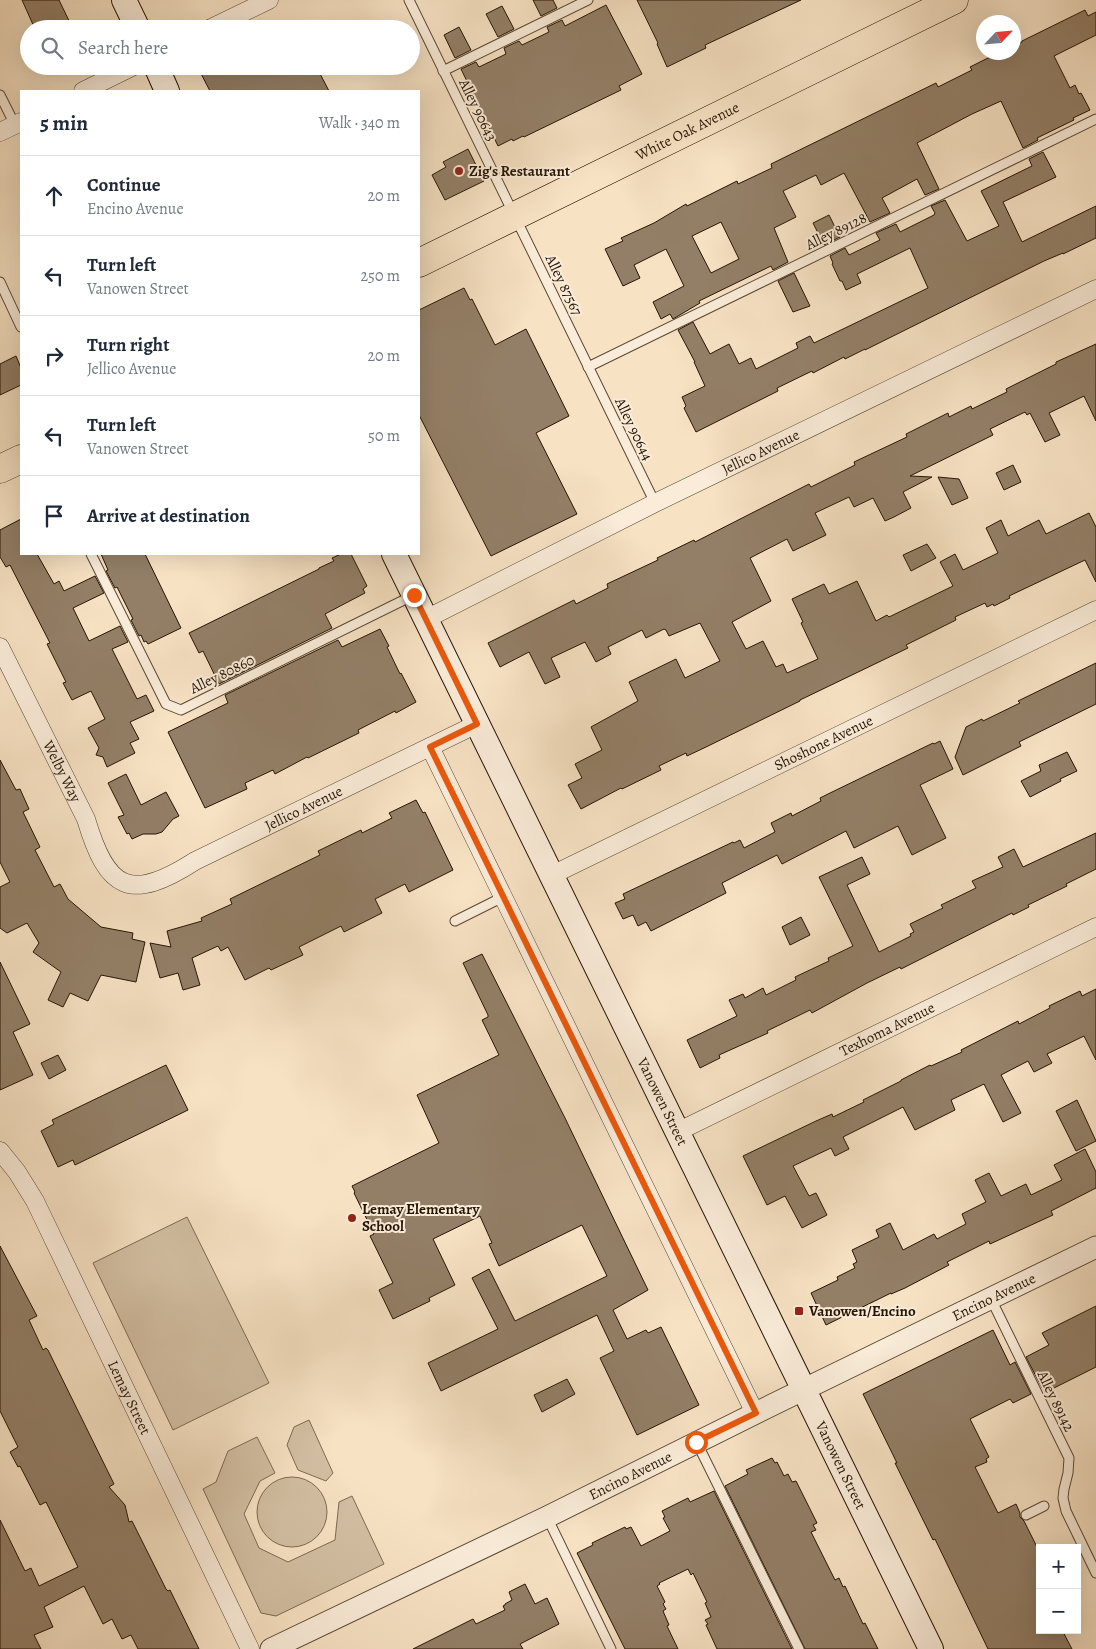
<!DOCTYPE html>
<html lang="en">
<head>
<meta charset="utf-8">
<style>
  body { margin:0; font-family:Alegreya,serif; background:#f2f2f3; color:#1f2937 }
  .controls { position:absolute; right:15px; bottom:15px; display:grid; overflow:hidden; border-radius:0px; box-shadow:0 5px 20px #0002 }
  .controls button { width:45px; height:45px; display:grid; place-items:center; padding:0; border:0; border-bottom:1px solid #e0e1e3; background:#fff; color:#1f2937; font:25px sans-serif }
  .compass { position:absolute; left:976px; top:15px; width:45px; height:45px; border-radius:50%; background:#fff; box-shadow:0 5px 20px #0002; rotate:64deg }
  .stop { position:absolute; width:15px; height:15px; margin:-11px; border:4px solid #ea580c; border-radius:50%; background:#fff }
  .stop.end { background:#ea580c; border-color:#fff; box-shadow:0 1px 5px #0008 }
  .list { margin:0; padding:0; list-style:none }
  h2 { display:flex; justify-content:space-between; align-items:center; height:65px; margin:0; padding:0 20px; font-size:21px }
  h2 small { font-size:16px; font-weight:400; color:#747a83 }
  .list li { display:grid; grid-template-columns:32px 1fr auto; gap:15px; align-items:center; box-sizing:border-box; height:80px; padding:0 20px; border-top:1px solid #e0e1e3 }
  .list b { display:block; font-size:19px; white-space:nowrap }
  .list p { margin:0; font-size:16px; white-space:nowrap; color:#747a83 }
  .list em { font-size:16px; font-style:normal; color:#747a83 }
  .icon { flex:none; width:28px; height:28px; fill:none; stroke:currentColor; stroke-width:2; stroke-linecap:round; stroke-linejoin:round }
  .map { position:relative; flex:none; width:1096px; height:1649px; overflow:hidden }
  .search { position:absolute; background:#fff; box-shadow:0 5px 20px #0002; left:20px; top:20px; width:400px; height:55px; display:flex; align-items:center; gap:12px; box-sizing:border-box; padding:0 18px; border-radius:28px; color:#747a83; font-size:19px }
  .panel { position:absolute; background:#fff; box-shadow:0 5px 20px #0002; left:20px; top:90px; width:400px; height:465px; border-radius:0px }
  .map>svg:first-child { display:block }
</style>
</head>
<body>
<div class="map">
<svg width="1096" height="1649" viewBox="0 0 1096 1649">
  <rect width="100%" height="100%" fill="#f7e2c4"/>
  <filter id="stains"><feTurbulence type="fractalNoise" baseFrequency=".004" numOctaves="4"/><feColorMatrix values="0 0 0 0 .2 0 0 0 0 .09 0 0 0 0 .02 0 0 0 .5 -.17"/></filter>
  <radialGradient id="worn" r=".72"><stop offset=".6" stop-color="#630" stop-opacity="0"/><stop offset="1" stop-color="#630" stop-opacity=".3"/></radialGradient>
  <g fill="#d3bfa3" stroke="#7c6a53">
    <polygon points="187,1217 269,1383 173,1430 93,1263"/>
    <polygon points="309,1420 333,1473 326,1481 298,1470 287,1445 294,1427"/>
    <polygon points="257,1437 275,1473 260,1481 244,1514 259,1548 288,1562 335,1540 339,1502 352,1496 384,1564 276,1616 261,1613 203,1489 216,1482 228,1451"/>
    <circle cx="292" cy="1512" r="35"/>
  </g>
  <g fill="#937f67" stroke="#261403" fill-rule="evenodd">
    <polygon points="22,0 59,0 73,29 35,29"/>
    <polygon points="533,0 553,0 557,8 541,16"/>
    <polygon points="637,0 801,0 705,45 706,48 667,67 657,44 658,43"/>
    <polygon points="606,5 642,74 619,86 621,90 524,137 523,136 513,141 512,139 498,146 461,69 476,62 479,67 506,54 504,48 519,41 522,45 549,32 547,27 562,20 565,26"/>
    <polygon points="502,6 514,29 498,37 486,14"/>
    <path d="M1085,10L1088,16L1096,12V35L1054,56L1070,88L1075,85L1079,94L1081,93L1090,110L1073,118L1074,120L1037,138L1038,140L1023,148L1001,101L972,114L917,143L939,189L925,195L917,179L882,198L890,213L870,222L844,173L821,185L816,175L783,191L796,217L774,228L788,262L773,270L771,266L699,301L700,303L673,319L670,314L661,319L653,302L684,286L666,249L634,265L640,278L623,286L605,249L623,241L621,238L654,223L686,204L687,206L737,181L738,184L772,168L771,164L936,83L938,87L972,70L970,67L1000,52H1014V46L1022,42V41ZM721,222L739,259L711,273L692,236Z"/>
    <polygon points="459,27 471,50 455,58 444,35"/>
    <polygon points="197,66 316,66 329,91 210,91"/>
    <polygon points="468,149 484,181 445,200 432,175 446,167 443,162"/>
    <polygon points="1043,152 1056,177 1003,202 1022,242 1096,206 1096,238 1063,254 1063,253 1044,261 865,350 865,349 845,359 844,357 813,373 812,371 777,388 778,391 696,432 684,408 686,406 682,397 705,386 694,362 695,362 678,330 693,322 710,354 729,344 739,364 751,358 756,369 798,348 796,343 810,336 814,343 928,288 910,248 857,274 861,283 846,290 842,281 840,281 832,264 833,263 830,256 845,248 849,255 880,240 876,233 896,224 900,232 934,215 935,213 931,206 945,200 967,241 999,226 981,191 1032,166 1029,159"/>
    <polygon points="829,215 840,237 824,245 813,223"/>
    <polygon points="794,273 810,306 793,312 778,281"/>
    <polygon points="464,288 470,300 472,299 495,345 526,329 569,416 536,433 577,514 491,556 419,415 419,310"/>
    <polygon points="1096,344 1096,421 1084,396 1049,413 1060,435 1045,442 1030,413 1027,415 1025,412 990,429 993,435 910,476 932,477 903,492 911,508 894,517 885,521 873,498 854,507 849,497 815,513 826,535 793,551 787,539 750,558 771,601 732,622 746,649 763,641 776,667 783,664 787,673 818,659 801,623 803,622 792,599 824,584 829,594 857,581 876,621 887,615 889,617 953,586 940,562 955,554 963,570 998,553 986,528 1001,520 1008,536 1039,520 1046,534 1089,513 1096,527 1096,582 1085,560 1009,596 1010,598 994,606 993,604 987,607 985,603 955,617 956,620 906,645 908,648 800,700 800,701 706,747 687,756 686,753 659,766 661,770 622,789 621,788 581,809 568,785 582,778 575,764 602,750 591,727 638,701 629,682 676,659 685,678 720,661 700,623 669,636 666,630 664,629 646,638 642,630 608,647 611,654 596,662 585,642 551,658 560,677 545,684 529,652 500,667 488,643 574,600 576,604 608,588 607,584 658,560 657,558 694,540 695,542 809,484 811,487 855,465 854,462 907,437 906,434 948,413 949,417 971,406 972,409 1007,392 1006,389 1056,364 1056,362"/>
    <polygon points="16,356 21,368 21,385 0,395 0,364"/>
    <polygon points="1013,465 1021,482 1004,490 996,473"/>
    <polygon points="938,477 959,479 968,498 952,505"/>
    <polygon points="21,519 21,554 37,554 54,584 59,581 64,591 95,576 104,593 73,608 89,641 120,626 128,642 112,649 137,699 146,695 154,711 130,722 139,739 130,743 135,753 107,767 103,757 96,755 99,748 88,728 105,719 91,691 72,700 63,683 66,682 47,644 50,643 10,565 6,567 0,557 0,530"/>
    <polygon points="927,544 936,558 911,571 903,555"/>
    <polygon points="101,554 145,554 181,628 148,644 146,641 144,642 141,635 139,636 131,620 133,619 117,587 115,588 106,571 108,570"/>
    <polygon points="341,554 351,554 367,586 363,589 365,593 325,614 332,628 219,684 203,651 199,653 189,633 319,569 319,568 334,561 332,558"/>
    <polygon points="380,629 389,646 387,647 400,674 401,673 416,702 396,713 395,711 358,730 359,733 308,758 307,757 275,774 273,770 245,783 247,789 205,808 168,732 228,703 225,695 338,640 342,647"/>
    <polygon points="1096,663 1096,704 1019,742 1021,746 963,775 955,757 966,727 982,719 983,721 1020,703 1018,701"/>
    <polygon points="940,741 953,769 920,785 946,838 912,855 898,826 854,848 846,831 782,864 777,855 722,883 726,893 651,931 646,922 638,926 633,915 623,919 615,903 625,899 623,894 733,842 734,843 740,840 744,848 775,832 771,823 791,813 792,816 821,801 820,798 828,794 933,743 934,744"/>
    <polygon points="1067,752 1077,771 1060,779 1061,781 1030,797 1021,781 1041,771 1039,765"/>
    <polygon points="0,760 16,790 20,789 29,809 23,812 40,847 35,850 54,887 60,884 68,899 101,927 133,933 132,939 145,942 136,982 101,975 88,1001 70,993 63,1007 48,1000 61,972 33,952 39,943 27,923 7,933 0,928 0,887 10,882 0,862"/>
    <polygon points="126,774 141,805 166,792 179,816 173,819 162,832 156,834 143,834 132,839 129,833 127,834 118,817 124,815 108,783"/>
    <polygon points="416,800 423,813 425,812 453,870 409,892 405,884 375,899 382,913 344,932 341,926 299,947 303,955 271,970 269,968 245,980 228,947 221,951 218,946 192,958 200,985 183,990 178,973 160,978 150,943 171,947 167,931 202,921 201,918 232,904 230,899 320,855 318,851 361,830 362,833 392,818 389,813"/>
    <polygon points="1096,833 1096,869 1066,884 1067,886 1028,905 1029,907 1013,915 1012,913 901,969 900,967 867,983 812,1013 810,1010 767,1031 768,1033 719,1055 720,1058 700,1068 687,1040 737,1016 729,1000 743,994 745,998 763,988 766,995 796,980 795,977 829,961 828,958 853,946 819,877 862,857 870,874 847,885 879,952 911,936 910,934 914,932 910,924 943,908 941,905 976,888 972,881 1003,867 998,857 1014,849 1023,867"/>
    <polygon points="801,917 810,935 790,945 782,927"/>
    <polygon points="482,954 565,1118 648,1290 613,1310 627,1339 646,1330 648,1333 661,1327 699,1405 637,1435 600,1358 614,1351 597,1315 441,1391 428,1363 498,1329 472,1278 489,1269 515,1321 607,1276 582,1225 499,1266 489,1244 492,1243 480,1216 433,1239 455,1285 429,1298 430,1301 393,1319 379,1290 393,1283 370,1236 374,1234 354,1193 355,1192 352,1186 439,1143 417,1095 499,1055 482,1020 488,1017 488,1015 463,963"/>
    <polygon points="0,962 30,1024 13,1032 33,1075 0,1090"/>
    <polygon points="1096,989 1096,1060 1084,1036 1047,1054 1052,1063 1034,1072 1028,1061 1001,1075 1021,1113 1003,1122 984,1084 951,1100 955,1110 915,1130 903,1107 843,1137 849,1149 835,1156 831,1148 793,1166 809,1196 816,1193 827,1215 802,1228 785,1196 767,1205 743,1156 816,1121 832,1114 833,1117 864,1102 863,1100 901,1081 901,1080 930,1065 931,1066 962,1052 961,1050 1018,1021 1019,1024 1050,1008 1049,1006 1080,991 1082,996"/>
    <polygon points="58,1055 66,1070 49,1079 41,1063"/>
    <polygon points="166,1065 188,1110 75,1165 73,1160 58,1167 41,1131 54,1124 52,1120"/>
    <polygon points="1077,1100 1096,1141 1076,1151 1056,1111"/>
    <polygon points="1085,1149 1096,1172 1096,1188 1051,1211 1053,1215 990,1244 989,1241 947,1262 949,1265 905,1288 891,1294 891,1293 826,1325 811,1293 838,1280 837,1277 855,1268 853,1264 857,1262 852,1250 879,1237 876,1230 890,1223 903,1250 934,1234 937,1239 966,1224 962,1214 986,1202 975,1180 989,1173 1001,1196 1026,1184 1031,1195 1062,1180 1054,1165"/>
    <polygon points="0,1246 37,1316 29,1320 43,1350 46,1348 48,1350 114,1484 109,1487 125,1505 129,1522 132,1521 166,1589 168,1591 170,1590 199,1649 138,1649 131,1635 122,1639 112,1619 103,1624 84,1586 44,1607 53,1627 34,1635 41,1649 0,1649 0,1520 25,1571 31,1568 39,1586 78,1567 46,1502 40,1505 20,1466 18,1467 10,1452 18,1447 0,1411"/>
    <polygon points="1096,1306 1096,1367 1048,1391 1046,1386 1042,1388 1026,1357 1049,1345 1042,1333"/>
    <polygon points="993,1330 1010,1365 1015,1362 1031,1394 1013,1403 1010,1399 970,1419 989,1457 986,1459 987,1462 975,1467 998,1513 1016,1504 1020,1513 1020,1517 1024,1521 1040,1553 1040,1630 1062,1630 1072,1649 988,1649 935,1539 933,1540 895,1463 897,1463 863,1394"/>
    <polygon points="567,1379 575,1394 542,1412 534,1395"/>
    <polygon points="772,1458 775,1463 777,1462 784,1476 788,1474 792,1482 796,1481 817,1523 813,1525 816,1530 811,1532 835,1580 839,1578 843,1587 845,1586 863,1624 865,1623 878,1649 805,1649 725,1486 748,1474 746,1470"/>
    <polygon points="714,1491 792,1649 717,1649 706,1625 708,1624 705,1620 711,1617 705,1603 707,1602 693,1573 691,1575 688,1569 659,1583 660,1584 657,1586 665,1602 663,1604 666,1609 663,1611 669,1625 667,1626 678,1649 625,1649 577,1553 593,1545 592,1543 625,1527 626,1529 631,1527 641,1546 670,1531 663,1518 665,1517 662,1511 688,1498 690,1502"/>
    <polygon points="525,1584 535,1604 547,1598 559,1624 520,1644 523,1649 413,1649 473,1619 476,1624 505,1610 503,1606 505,1605 505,1604 512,1600 509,1592"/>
  </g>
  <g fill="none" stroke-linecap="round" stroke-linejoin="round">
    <g stroke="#5a4833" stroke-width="11">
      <g id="service">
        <polyline points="409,0 655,503"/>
        <polyline points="443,71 588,0"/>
        <polyline points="0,95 15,125"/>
        <polyline points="0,282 21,327"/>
        <polyline points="588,367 1096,119"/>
        <polyline points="91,554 166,704 181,710 414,595"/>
        <polyline points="455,921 503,897"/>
        <polyline points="991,1299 1069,1458 1068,1473 1064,1489 1063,1498 1066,1511 1096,1573"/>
        <polyline points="697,1443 799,1649"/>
        <polyline points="1026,1515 1044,1506"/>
        <polyline points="547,1517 611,1649"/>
      </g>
    </g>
    <g stroke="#5a4833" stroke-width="19">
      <g id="minor">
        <polyline points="209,29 269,0"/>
        <polyline points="83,91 134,66"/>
        <polyline points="0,132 21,122"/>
        <path id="s1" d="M426,619L655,503L1096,289"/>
        <path id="s2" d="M0,647L86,819C107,890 130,903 195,861L477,724"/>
        <polyline points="430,747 755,1413"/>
        <path id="s3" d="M552,875L1096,610"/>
        <path id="s4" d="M677,1132L1096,927"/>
        <path id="s5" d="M0,1151L17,1172L35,1201L250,1649"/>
      </g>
    </g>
    <g stroke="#5a4833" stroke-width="23">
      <g id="tertiary">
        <path id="s6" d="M271,1649L547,1517L772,1405L1096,1247"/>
      </g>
    </g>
    <g stroke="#261403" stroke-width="26">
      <g id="secondary">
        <polyline points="124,0 138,29"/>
        <polyline points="156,66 167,91"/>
        <path id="s7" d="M394,554L931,1649"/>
      </g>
    </g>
    <g stroke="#261403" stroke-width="29">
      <g id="primary">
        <path id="s8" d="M419,263L954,0"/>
        <polyline points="0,469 21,459"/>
      </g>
    </g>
    <use href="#service" stroke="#faecd9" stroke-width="9"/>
    <use href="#minor" stroke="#faecd9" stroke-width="18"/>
    <use href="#tertiary" stroke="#faecd9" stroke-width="21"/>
    <use href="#secondary" stroke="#faecd9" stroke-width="24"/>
    <use href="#primary" stroke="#f7e2c4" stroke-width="28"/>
  </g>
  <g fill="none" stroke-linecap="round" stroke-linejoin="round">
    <polyline stroke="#ea580c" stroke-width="6" points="414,595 477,724 430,747 756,1413 696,1442"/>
  </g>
  <g fill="#8f2418" stroke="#faecd9" stroke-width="2">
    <circle cx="459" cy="171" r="5"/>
    <circle cx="352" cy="1218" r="5"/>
    <rect x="794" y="1306" width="10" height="10" rx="2.5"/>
  </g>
  <g text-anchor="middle" stroke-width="4" stroke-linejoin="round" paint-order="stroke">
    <g font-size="15" fill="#261403" stroke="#faecd9">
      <text transform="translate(478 110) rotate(64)" y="5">Alley 90643</text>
      <text dy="5" stroke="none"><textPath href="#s8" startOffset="299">White Oak Avenue</textPath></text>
      <text transform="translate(836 231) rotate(-26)" y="5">Alley 89128</text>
      <text transform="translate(564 285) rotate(64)" y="5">Alley 87567</text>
      <text transform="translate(634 429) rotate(64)" y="5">Alley 90644</text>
      <text dy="5" stroke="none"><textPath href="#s1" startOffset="374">Jellico Avenue</textPath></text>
      <text transform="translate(222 674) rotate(-26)" y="5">Alley 80860</text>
      <text dy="5" stroke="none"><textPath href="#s3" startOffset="302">Shoshone Avenue</textPath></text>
      <text dy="5" stroke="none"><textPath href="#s2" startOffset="139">Welby Way</textPath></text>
      <text dy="5" stroke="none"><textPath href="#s2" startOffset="466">Jellico Avenue</textPath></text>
      <text dy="5" stroke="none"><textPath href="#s4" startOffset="234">Texhoma Avenue</textPath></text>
      <text dy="5" stroke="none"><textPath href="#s7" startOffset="610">Vanowen Street</textPath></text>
      <text dy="5" stroke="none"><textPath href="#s6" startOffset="804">Encino Avenue</textPath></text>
      <text dy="5" stroke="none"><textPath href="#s5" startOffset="279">Lemay Street</textPath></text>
      <text transform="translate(1056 1401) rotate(64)" y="5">Alley 89142</text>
      <text dy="5" stroke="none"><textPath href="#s7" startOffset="1015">Vanowen Street</textPath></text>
      <text dy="5" stroke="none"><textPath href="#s6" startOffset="399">Encino Avenue</textPath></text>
    </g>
    <g font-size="15" font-weight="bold" fill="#261403" stroke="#faecd9" text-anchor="start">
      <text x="469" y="176">Zig's Restaurant</text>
      <text x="362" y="1214">Lemay Elementary<tspan x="362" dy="17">School</tspan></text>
      <text x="809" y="1316">Vanowen/Encino</text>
    </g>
  </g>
  <rect width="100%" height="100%" filter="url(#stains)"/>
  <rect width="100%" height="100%" fill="url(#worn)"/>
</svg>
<div class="controls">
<button>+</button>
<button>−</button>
</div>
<svg class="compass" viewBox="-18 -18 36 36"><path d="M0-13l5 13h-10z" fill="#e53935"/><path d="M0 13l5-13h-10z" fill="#747a83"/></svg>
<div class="stop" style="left:696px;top:1442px"></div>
<div class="stop end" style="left:414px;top:595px"></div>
<div class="search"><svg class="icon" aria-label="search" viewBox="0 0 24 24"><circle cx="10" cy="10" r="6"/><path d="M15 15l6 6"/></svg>Search here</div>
<section class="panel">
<h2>5 min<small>Walk · 340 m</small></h2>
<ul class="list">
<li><svg class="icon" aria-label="ahead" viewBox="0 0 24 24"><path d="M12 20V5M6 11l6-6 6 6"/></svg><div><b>Continue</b><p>Encino Avenue</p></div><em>20 m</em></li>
<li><svg class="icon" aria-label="left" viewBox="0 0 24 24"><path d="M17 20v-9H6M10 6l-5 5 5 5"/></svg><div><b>Turn left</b><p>Vanowen Street</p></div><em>250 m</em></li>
<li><svg class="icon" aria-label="right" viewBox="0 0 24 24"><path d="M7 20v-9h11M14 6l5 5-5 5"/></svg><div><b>Turn right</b><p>Jellico Avenue</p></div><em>20 m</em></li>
<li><svg class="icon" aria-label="left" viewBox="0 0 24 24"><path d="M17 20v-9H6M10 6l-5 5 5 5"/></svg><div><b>Turn left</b><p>Vanowen Street</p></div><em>50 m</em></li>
<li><svg class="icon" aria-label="arrive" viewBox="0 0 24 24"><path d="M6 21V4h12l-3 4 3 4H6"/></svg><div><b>Arrive at destination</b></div></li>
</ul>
</section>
</div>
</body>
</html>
